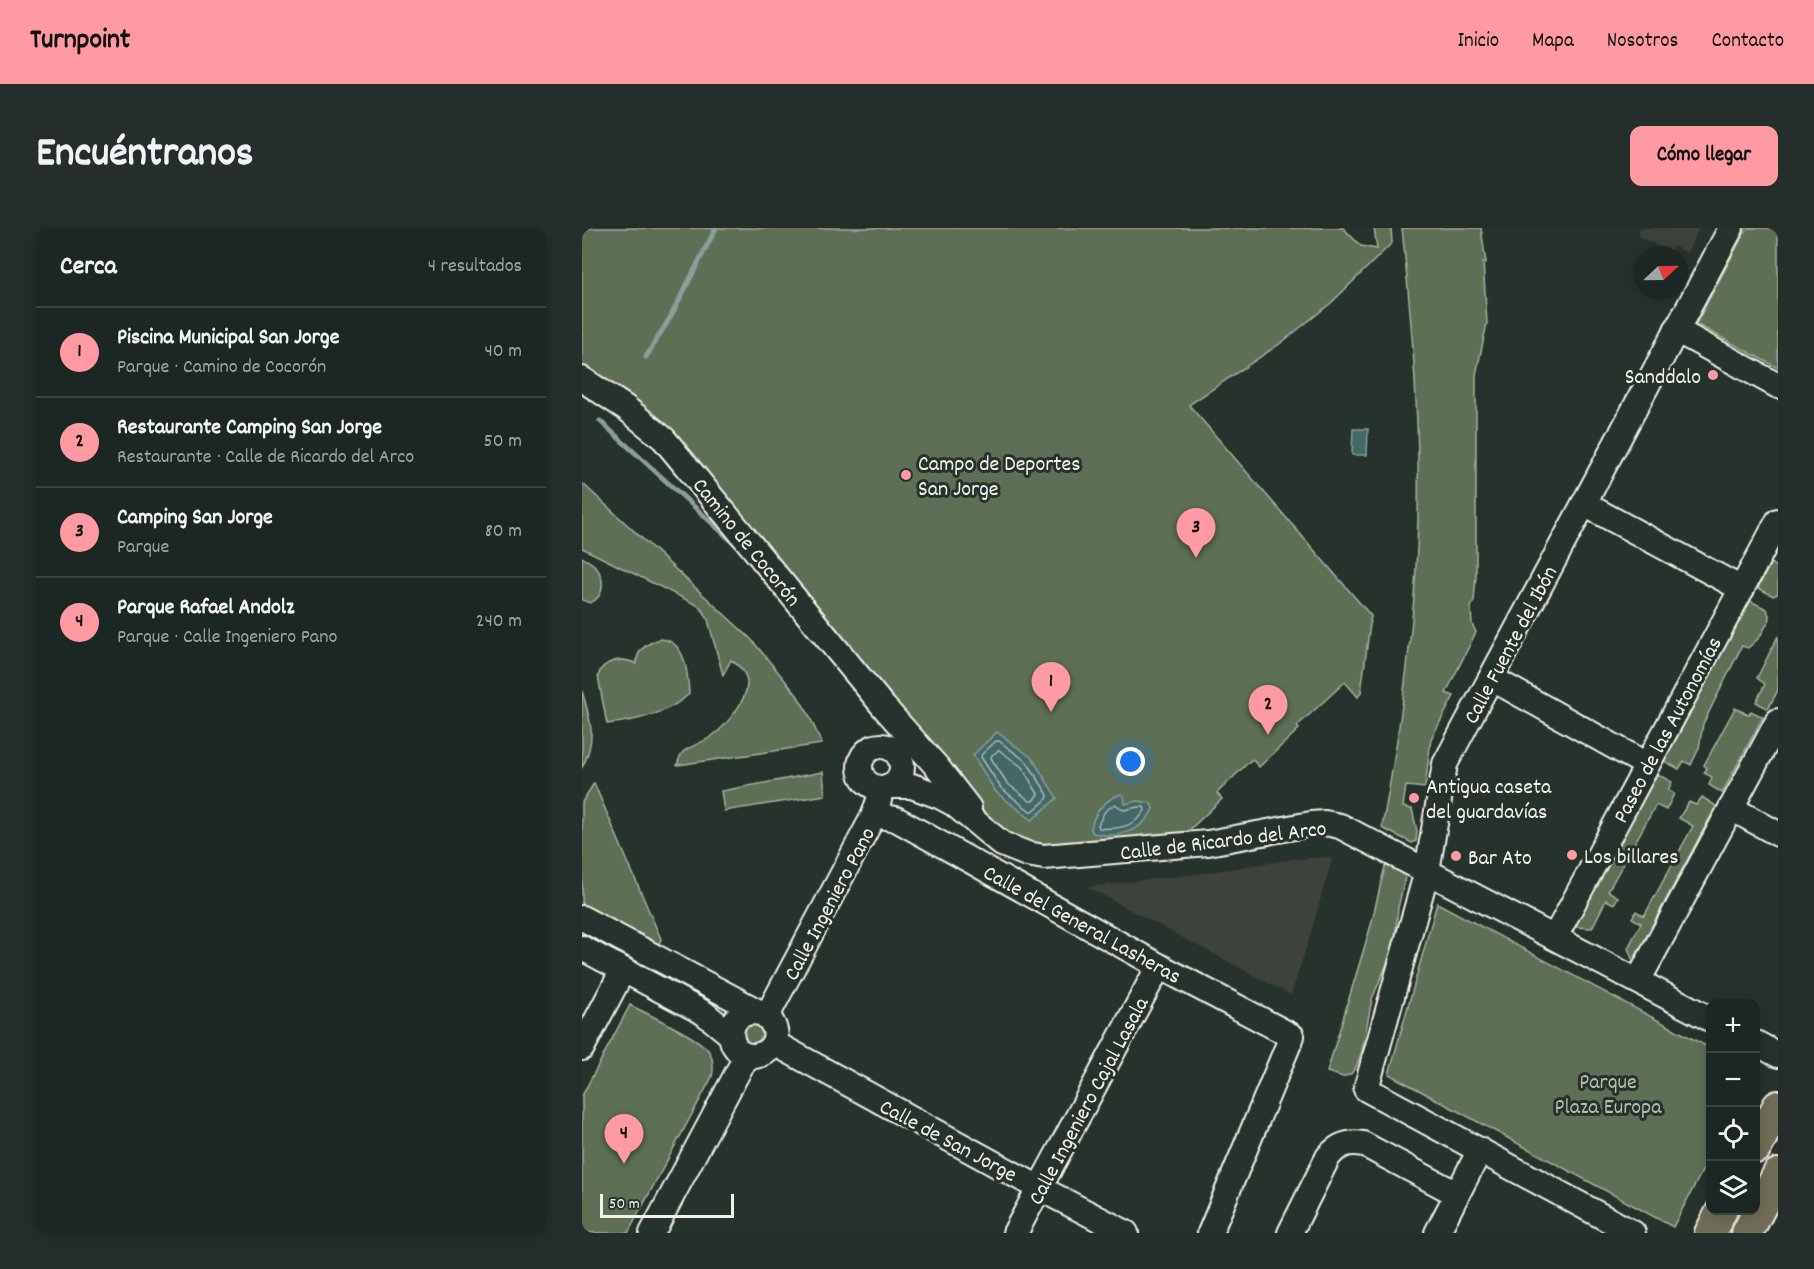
<!DOCTYPE html>
<html lang="es">
<head>
<meta charset="utf-8">
<style>
  body { margin:0; font-family:Dekko,sans-serif; background:#252e2a; color:#f1f3f6 }
  .controls { position:absolute; right:18px; bottom:18px; display:grid; overflow:hidden; border-radius:12px; box-shadow:0 3px 15px #0003 }
  .controls button { width:54px; height:54px; display:grid; place-items:center; padding:0; border:0; border-bottom:2px solid #3a4340; background:#1c2622; color:#f1f3f6; font:30px sans-serif }
  .compass { position:absolute; left:1052px; top:18px; width:54px; height:54px; border-radius:50%; background:#1c2622; box-shadow:0 3px 15px #0003; rotate:68deg }
  .scale { position:absolute; left:18px; bottom:15px; width:134px; box-sizing:border-box; padding-left:6px; border:3px solid #f4f1e8; border-top:0; font-size:16px; line-height:21px; white-space:nowrap; color:#f4f1e8; -webkit-text-stroke:4px #26332d; paint-order:stroke }
  .you { position:absolute; left:549px; top:534px; width:21px; height:21px; margin:-15px; border:4px solid #fff; border-radius:50%; background:#1a73e8; box-shadow:0 0 0 9px #1a73e833 }
  .badge { display:grid; place-items:center; width:39px; height:39px; border-radius:50%; background:#ff9aa2; color:#111; font-size:20px; font-weight:700 }
  .pin { position:absolute; translate:-50% -50px; filter:drop-shadow(0 2px 3px #0008) }
  .pin::after { content:''; position:absolute; top:32px; width:21px; height:18px; background:inherit; clip-path:polygon(0 0,100% 0,50% 100%) }
  .list { margin:0; padding:0; list-style:none }
  h2 { display:flex; justify-content:space-between; align-items:center; height:78px; margin:0; padding:0 24px; font-size:26px }
  h2 small { font-size:20px; font-weight:400; color:#a0a5a5 }
  .list li { display:grid; grid-template-columns:39px 1fr auto; gap:18px; align-items:center; box-sizing:border-box; height:90px; padding:0 24px; border-top:2px solid #3a4340 }
  .list b { display:block; font-size:22px; white-space:nowrap }
  .list p { margin:0; font-size:20px; white-space:nowrap; color:#a0a5a5 }
  .list em { font-size:20px; font-style:normal; color:#a0a5a5 }
  .icon { flex:none; width:33px; height:33px; fill:none; stroke:currentColor; stroke-width:2; stroke-linecap:round; stroke-linejoin:round }
  .map { position:relative; flex:none; width:1196px; height:1005px; overflow:hidden; border-radius:12px }
  header { display:flex; align-items:center; gap:36px; box-sizing:border-box; height:84px; padding:0 30px; background:#ff9aa2; color:#111 }
  header strong { font-size:28px }
  nav { display:flex; gap:33px; margin-inline-start:auto; font-size:21px }
  .intro { display:flex; align-items:center; justify-content:space-between; box-sizing:border-box; height:144px; padding:0 36px }
  h1 { margin:0; font-size:42px }
  .button { padding:15px 27px; border-radius:12px; background:#ff9aa2; color:#111; font-size:21px; font-weight:700 }
  main { display:flex; gap:36px; padding:0 36px }
  aside { flex:1; background:#1c2622; border-radius:12px; box-shadow:0 3px 15px #0003 }
  .map>svg:first-child { display:block }
</style>
</head>
<body>
<header>
<strong>Turnpoint</strong>
<nav><a>Inicio</a><a>Mapa</a><a>Nosotros</a><a>Contacto</a></nav>
</header>
<div class="intro"><h1>Encuéntranos</h1><a class="button">Cómo llegar</a></div>
<main>
<aside>
<h2>Cerca<small>4 resultados</small></h2>
<ul class="list">
<li><span class="badge">1</span><div><b>Piscina Municipal San Jorge</b><p>Parque · Camino de Cocorón</p></div><em>40 m</em></li>
<li><span class="badge">2</span><div><b>Restaurante Camping San Jorge</b><p>Restaurante · Calle de Ricardo del Arco</p></div><em>50 m</em></li>
<li><span class="badge">3</span><div><b>Camping San Jorge</b><p>Parque</p></div><em>80 m</em></li>
<li><span class="badge">4</span><div><b>Parque Rafael Andolz</b><p>Parque · Calle Ingeniero Pano</p></div><em>240 m</em></li>
</ul>
</aside>
<div class="map">
<svg width="1196" height="1005" viewBox="0 0 1196 1005">
  <rect width="100%" height="100%" fill="#26332d"/>
  <filter id="ink" filterUnits="userSpaceOnUse"><feTurbulence type="fractalNoise" baseFrequency=".0167" numOctaves="2"/><feDisplacementMap in="SourceGraphic" scale="12" xChannelSelector="R" yChannelSelector="G"/><feConvolveMatrix kernelMatrix="1 2 1 2 8 2 1 2 1" color-interpolation-filters="sRGB"/></filter>
  <g filter="url(#ink)">
    <g fill="#3c423a">
      <polygon points="1057,0 1117,0 1105,25 1091,18 1088,24 1061,11 1057,9"/>
      <polygon points="746,629 750,631 728,708 709,767 505,659 614,646 712,631"/>
    </g>
    <g fill="#5d7054" stroke="#a8b09e" stroke-width="1.5">
      <polygon points="0,0 761,0 779,18 795,21 792,0 809,0 810,15 749,75 699,115 607,177 789,388 779,464 776,469 763,454 715,498 717,501 677,539 670,531 635,565 640,571 599,610 448,617 420,606 91,202 85,206 0,144"/>
      <path d="M820,0H899L904,35L901,34L905,95L894,147V348L892,373L889,379L890,396L894,404L864,465L872,468L849,511L843,560L824,558L821,579L830,581L835,603L834,613L830,615L800,600C819,498 834,394 836,290C838,193 830,96 820,0Z"/>
      <polygon points="1165,0 1196,0 1196,140 1114,96"/>
      <path d="M0,255L169,411L215,467L226,485L240,516L95,537C96,534 98,527 101,524C106,519 122,514 130,508C143,499 166,472 165,454C164,444 157,437 149,432L141,447L126,392L122,384L115,377L0,320Z"/>
      <path d="M0,329C4,332 9,334 12,337C24,349 23,369 8,375L0,372Z"/>
      <polygon points="1189,335 1196,340 1196,366 1191,368 1176,360"/>
      <polygon points="1168,373 1185,381 1188,391 1177,410 1166,420 1160,418 1121,496 1117,520 1109,537 1102,533 1097,541 1082,533"/>
      <polygon points="1196,408 1196,462 1186,481 1174,474 1183,456 1175,450"/>
      <path d="M78,411C104,412 106,446 107,466C86,486 53,493 25,496L16,448C21,431 41,429 55,436C53,422 66,415 78,411Z"/>
      <path d="M0,463C9,494 15,510 0,540Z"/>
      <polygon points="1153,480 1167,487 1169,483 1181,489 1140,565 1127,557 1130,549 1122,545 1125,540 1122,537"/>
      <polygon points="241,544 243,567 142,583 139,563"/>
      <polygon points="1075,546 1090,554 1086,562 1092,566 1084,582 1074,577 1026,663 1036,669 1032,676 1024,672 1010,700 992,699"/>
      <polygon points="12,555 79,711 77,717 0,676 0,574"/>
      <polygon points="1120,569 1134,578 1051,733 1046,720 1059,695 1050,690 1054,683 1062,688 1111,598 1097,590 1107,574 1114,577"/>
      <polygon points="805,630 825,641 816,680 812,719 790,771 780,823 774,839 769,846 761,849 745,844 789,697"/>
      <polygon points="855,675 1128,820 1128,928 1091,999 807,846"/>
      <path d="M48,777C65,786 116,809 126,822C132,830 132,839 130,849L46,1005H0V868Z"/>
      <polygon points="162,794 183,798 182,816 164,818 157,802"/>
    </g>
    <g fill="#436867" stroke="#8a9f9b" stroke-width="1.5">
      <polygon points="771,201 786,201 785,227 770,227"/>
      <polygon points="415,504 450,530 475,570 450,592 414,564 391,527"/>
      <path d="M539,566L542,568L543,576L555,573L569,575L571,581C561,604 534,611 511,605L509,601C512,583 523,572 539,566Z"/>
    </g>
    <g fill="none" stroke-linecap="round" stroke-linejoin="round">
      <g stroke="#adbab4" stroke-width="1.5">
        <polygon points="414,513 417,513 445,534 466,567 465,571 451,583 448,583 419,560 399,529 400,526"/>
        <polygon points="417,522 440,539 456,566 451,573 448,573 425,555 409,530 410,527"/>
        <path d="M533,576L542,582L556,579H562L563,582C554,599 534,602 517,600L516,597L523,583Z"/>
      </g>
      <g stroke="#8a9f9b" stroke-width="5">
        <polyline points="64,129 89,88 134,0"/>
        <polyline points="18,193 152,315"/>
      </g>
      <g stroke="#f4f1e8" stroke-width="28">
        <g id="minor">
          <polyline points="1094,102 1196,158"/>
          <polyline points="0,151 44,180 82,211 301,478 356,540 387,580"/>
          <polyline points="1002,276 1160,361"/>
          <polyline points="909,450 1065,537"/>
          <circle cx="299" cy="539" r="21"/>
          <polyline points="307,558 330,558 357,568 372,576 420,616 445,626 462,629 626,615 729,596 743,595 758,598 1128,791"/>
          <polyline points="1149,580 1196,606"/>
          <polyline points="292,587 314,591 577,738 710,808 628,1005"/>
          <path d="M0,690L179,785C191,791 199,807 189,819C185,825 179,827 173,828C141,831 140,777 179,785"/>
          <polyline points="973,709 1196,293"/>
          <polyline points="0,720 122,785 149,807"/>
          <polyline points="1056,753 1196,493"/>
          <polyline points="185,788 292,587 297,572"/>
          <polyline points="192,815 457,960 544,1005"/>
          <polyline points="1174,815 1196,827"/>
          <polyline points="0,820 41,742"/>
          <polyline points="70,1005 159,838 167,828"/>
          <polyline points="433,1005 577,738"/>
          <path d="M708,1005L746,929C756,917 766,913 781,916L875,966"/>
          <polyline points="855,1005 898,922"/>
          <polyline points="1051,1005 784,861 845,643 863,536 1149,0"/>
        </g>
      </g>
      <g stroke="#f4f1e8" stroke-width="34">
        <g id="major">
          <polyline points="1174,920 1196,878"/>
          <polyline points="1128,1005 1140,982"/>
          <polyline points="1165,1005 1196,946"/>
        </g>
      </g>
      <use href="#minor" stroke="#26332d" stroke-width="24"/>
      <use href="#major" stroke="#716e59" stroke-width="30"/>
    </g>
  </g>
  <g fill="#ff9aa2" stroke="#26332d" stroke-width="2">
    <circle cx="1131" cy="147" r="6"/>
    <circle cx="324" cy="247" r="6"/>
    <circle cx="832" cy="570" r="6"/>
    <circle cx="990" cy="627" r="6"/>
    <circle cx="874" cy="628" r="6"/>
  </g>
  <g text-anchor="middle" stroke-width="6" stroke-linejoin="round" paint-order="stroke">
    <g font-size="22" fill="#f4f1e8" stroke="#26332d" text-anchor="start">
      <text x="1119" y="155" text-anchor="end">Sanddalo</text>
      <text x="336" y="242">Campo de Deportes<tspan x="336" dy="25">San Jorge</tspan></text>
      <text x="844" y="565">Antigua caseta<tspan x="844" dy="25">del guardavías</tspan></text>
      <text x="1002" y="635">Los billares</text>
      <text x="886" y="636">Bar Ato</text>
    </g>
    <g font-size="22" fill="#f4f1e8" stroke="#26332d">
      <text transform="translate(166 313) rotate(51)" y="8">Camino de Cocorón</text>
      <text transform="translate(927 416) rotate(-62)" y="8">Calle Fuente del Ibón</text>
      <text transform="translate(1084 501) rotate(-62)" y="8">Paseo de las Autonomías</text>
      <text transform="translate(641 611) rotate(-7)" y="8">Calle de Ricardo del Arco</text>
      <text transform="translate(246 675) rotate(-62)" y="8">Calle Ingeniero Pano</text>
      <text transform="translate(501 695) rotate(29)" y="8">Calle del General Lasheras</text>
      <text transform="translate(505 872) rotate(-62)" y="8">Calle Ingeniero Cajal Lasala</text>
      <text transform="translate(367 911) rotate(28)" y="8">Calle de San Jorge</text>
    </g>
    <g font-size="22" fill="#b8bdad" stroke="#26332d">
      <text x="1026" y="860">Parque<tspan x="1026" dy="25">Plaza Europa</tspan></text>
    </g>
  </g>
</svg>
<div class="controls">
<button>+</button>
<button>−</button>
<button><svg class="icon" aria-label="locate" viewBox="0 0 24 24"><circle cx="12" cy="12" r="6"/><path d="M12 2v4M12 18v4M2 12h4M18 12h4"/></svg></button>
<button><svg class="icon" aria-label="layers" viewBox="0 0 24 24"><path d="M12 4l9 5-9 5-9-5zM3 14l9 5 9-5"/></svg></button>
</div>
<svg class="compass" viewBox="-18 -18 36 36"><path d="M0-13l5 13h-10z" fill="#e53935"/><path d="M0 13l5-13h-10z" fill="#a0a5a5"/></svg>
<div class="scale">50 m</div>
<div class="you"></div>
<div class="pin badge" style="left:469px;top:484px">1</div>
<div class="pin badge" style="left:686px;top:507px">2</div>
<div class="pin badge" style="left:614px;top:330px">3</div>
<div class="pin badge" style="left:42px;top:936px">4</div>
</div>
</main>
</body>
</html>
